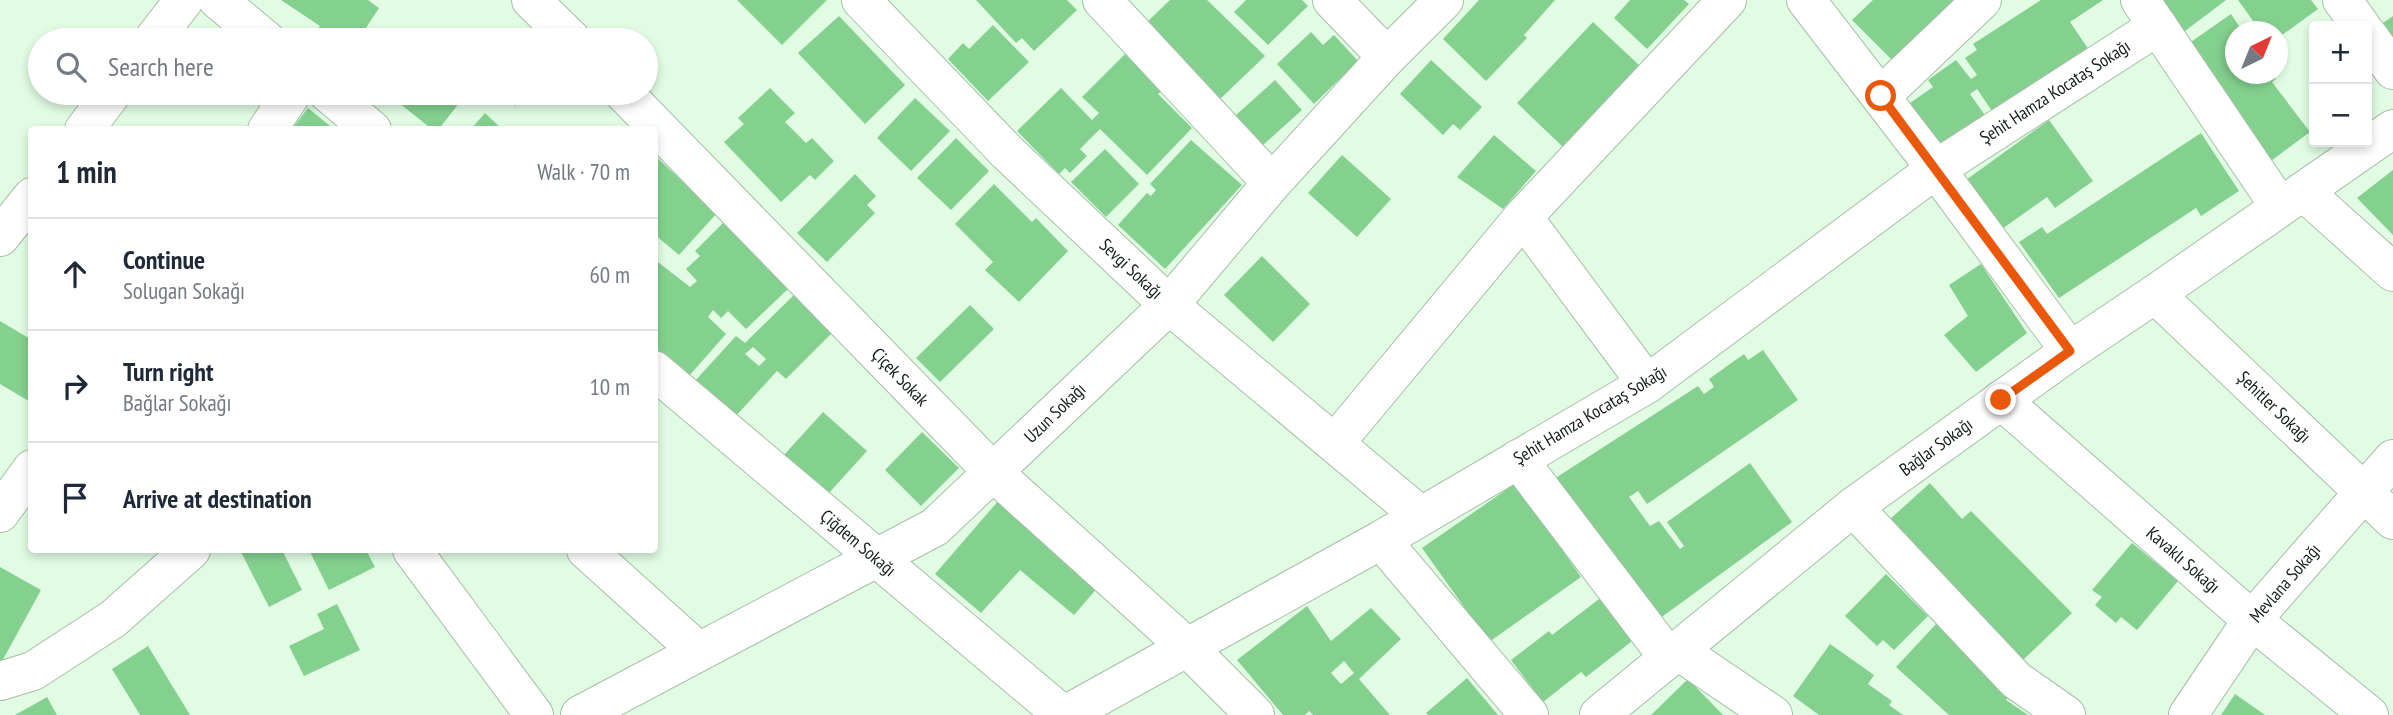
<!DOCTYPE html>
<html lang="en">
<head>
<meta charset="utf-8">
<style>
  body { margin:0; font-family:"PT Sans Narrow",sans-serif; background:#f6f6f7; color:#1f2937 }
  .controls { position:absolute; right:21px; top:21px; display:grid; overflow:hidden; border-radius:7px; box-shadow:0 4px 10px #0003 }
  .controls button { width:63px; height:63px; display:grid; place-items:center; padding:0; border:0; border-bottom:2px solid #e0e1e3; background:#fff; color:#1f2937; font:35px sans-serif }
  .compass { position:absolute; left:2225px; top:21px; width:63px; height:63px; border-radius:50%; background:#fff; box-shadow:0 4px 10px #0003; rotate:43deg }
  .stop { position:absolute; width:21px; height:21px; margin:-16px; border:5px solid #ea580c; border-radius:50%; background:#fff }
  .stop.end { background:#ea580c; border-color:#fff; box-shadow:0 2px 7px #0008 }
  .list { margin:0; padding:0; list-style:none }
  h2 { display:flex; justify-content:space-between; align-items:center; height:91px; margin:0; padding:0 28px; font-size:30px }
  h2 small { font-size:23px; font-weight:400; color:#747a83 }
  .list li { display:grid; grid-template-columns:46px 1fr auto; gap:21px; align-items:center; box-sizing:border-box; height:112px; padding:0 28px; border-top:2px solid #e0e1e3 }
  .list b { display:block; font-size:26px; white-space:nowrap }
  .list p { margin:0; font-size:23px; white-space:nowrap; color:#747a83 }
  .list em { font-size:23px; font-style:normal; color:#747a83 }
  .icon { flex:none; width:38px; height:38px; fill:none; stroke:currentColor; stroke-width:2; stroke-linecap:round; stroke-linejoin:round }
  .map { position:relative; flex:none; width:2393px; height:715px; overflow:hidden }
  .search { position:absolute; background:#fff; box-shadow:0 4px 10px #0003; left:28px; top:28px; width:630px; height:77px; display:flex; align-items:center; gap:18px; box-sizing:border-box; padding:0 24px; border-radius:38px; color:#747a83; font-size:26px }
  .panel { position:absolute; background:#fff; box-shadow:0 4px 10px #0003; left:28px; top:126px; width:630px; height:427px; border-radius:7px }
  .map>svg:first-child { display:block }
</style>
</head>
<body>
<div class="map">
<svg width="2393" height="715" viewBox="0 0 2393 715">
  <rect width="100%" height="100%" fill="#e1fce3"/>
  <g fill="#84d18f" fill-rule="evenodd">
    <polygon points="281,0 368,0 379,8 358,40 310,40 320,26"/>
    <polygon points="737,0 827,0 782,45"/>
    <polygon points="976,0 1067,0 1077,10 1034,51 1022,38 1016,43"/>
    <polygon points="1170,0 1207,0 1265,56 1219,100 1145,24"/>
    <polygon points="1246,0 1302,0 1308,6 1268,45 1234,12"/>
    <polygon points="1479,0 1555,0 1524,35 1527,38 1486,81 1443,39"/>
    <polygon points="1630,0 1684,0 1689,4 1647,49 1614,18"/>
    <polygon points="1873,0 1953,0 1893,61 1852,20"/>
    <polygon points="2041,0 2103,0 2070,22 2089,50 1994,114 1977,89 1970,94 1989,121 1945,152 1910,103 1933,87 1928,80 1956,60 1971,79 1977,75 1965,58 1977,50 1973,44"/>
    <polygon points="2156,0 2226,0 2181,34"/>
    <polygon points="2238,0 2311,0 2318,9 2278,38 2278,32 2261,32"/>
    <polygon points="2231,14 2243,32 2236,32 2236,74 2272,74 2276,79 2272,82 2310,132 2271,161 2188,44"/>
    <polygon points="839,16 905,85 865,124 798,53"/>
    <polygon points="2393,16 2393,37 2383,23"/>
    <polygon points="1593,22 1639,65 1563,147 1517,103"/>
    <polygon points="993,25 1029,62 988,101 948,59 963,43 969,49"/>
    <polygon points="1311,32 1323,45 1334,35 1358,61 1314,104 1277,64"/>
    <polygon points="1125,54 1162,91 1158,94 1192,128 1147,175 1100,129 1080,149 1087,156 1070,173 1065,168 1059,174 1017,131 1061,88 1092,120 1099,113 1082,97"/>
    <polygon points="1431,60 1482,107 1460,130 1453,124 1443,135 1400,94"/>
    <polygon points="1275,80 1302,110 1262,146 1235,116"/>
    <polygon points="770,88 795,113 785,122 806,143 812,138 834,161 815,180 810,175 781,202 724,142 744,124 738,118"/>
    <polygon points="407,93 467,93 438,130 433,130 399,103"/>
    <polygon points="502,93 528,93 515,106"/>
    <polygon points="915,98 950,131 911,171 877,138"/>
    <polygon points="308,108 335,130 291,130"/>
    <polygon points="485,113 503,130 470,130"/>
    <polygon points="2049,120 2093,181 2055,208 2047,197 2002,229 1966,180"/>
    <polygon points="2201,133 2239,191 2201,216 2196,208 2059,298 2019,242 2042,227 2047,234"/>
    <polygon points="1494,135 1536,171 1503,209 1457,177"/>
    <polygon points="956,138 989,171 951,210 917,178"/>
    <polygon points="1191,140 1242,185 1165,269 1118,225 1147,193 1151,196 1156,190 1150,184"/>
    <polygon points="1105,149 1139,184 1106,217 1071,182"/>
    <polygon points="654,155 717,213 679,255 654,234"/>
    <polygon points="1342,155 1391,199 1357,237 1308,193"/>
    <polygon points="2393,170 2393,235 2357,198"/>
    <polygon points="855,174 876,196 867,205 875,213 827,262 797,233"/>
    <polygon points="994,184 1032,222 1036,218 1068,251 1019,302 985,270 993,262 955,224"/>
    <polygon points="723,223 788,289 746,329 728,311 721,318 713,310 708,317 726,334 689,376 654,347 654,259 690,287 697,281 686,269 700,256 695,251"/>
    <polygon points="1262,256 1310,304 1273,342 1224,295"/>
    <polygon points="1981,264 2027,333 1976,372 1944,335 1968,316 1949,285"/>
    <path d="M796,293L834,331L786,379L777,371L734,418L694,382L736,336L745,343ZM753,347L766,359L759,366L745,354Z"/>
    <polygon points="970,305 994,329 940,382 916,358"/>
    <polygon points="0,321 32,340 32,403 0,384"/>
    <polygon points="1763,350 1798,400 1647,504 1638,491 1629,497 1650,526 1659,521 1680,549 1684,546 1667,522 1750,463 1792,522 1659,619 1554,479 1698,386 1704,394 1714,387 1709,379 1744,354 1748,360"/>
    <polygon points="823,412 867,451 828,494 784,455"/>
    <polygon points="922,432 959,468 921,506 885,470"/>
    <polygon points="1516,483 1581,577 1489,642 1422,548"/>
    <polygon points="1930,483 1962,519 1971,511 2072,613 2022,661 1889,520"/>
    <polygon points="999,500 1099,586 1074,615 1020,570 981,613 935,574"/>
    <polygon points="2132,543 2178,581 2137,630 2121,617 2116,623 2095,605 2102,597 2092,590"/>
    <polygon points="240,550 282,550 302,590 269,607"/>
    <polygon points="309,550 366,550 375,567 329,590"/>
    <polygon points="0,567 41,590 0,665"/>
    <polygon points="1886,574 1928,616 1894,650 1883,640 1877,646 1845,616"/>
    <polygon points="1603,596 1636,638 1586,677 1581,672 1543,702 1511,660 1549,631 1552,635"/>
    <polygon points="337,604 360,650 304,676 289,646 324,629 317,614"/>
    <path d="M1307,606L1331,641L1371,608L1401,639L1359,679L1390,715H1313L1309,711L1305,715H1283L1237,660ZM1344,661L1354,673L1341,684L1331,673Z"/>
    <polygon points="1936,624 2009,696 2006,700 2028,715 1949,715 1896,667"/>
    <polygon points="1830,644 1874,675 1868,684 1892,701 1889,705 1903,715 1819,715 1793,696"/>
    <polygon points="148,646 190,715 140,715 112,669"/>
    <polygon points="1467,678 1498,715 1428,715 1426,713"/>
    <polygon points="1688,679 1723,715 1651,715"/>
    <polygon points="2235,694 2265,715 2221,715"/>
    <polygon points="47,697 57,715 15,715"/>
  </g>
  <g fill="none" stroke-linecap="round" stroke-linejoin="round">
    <g stroke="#a5bfa7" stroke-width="40">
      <g id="minor">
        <polyline points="218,0 266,40"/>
        <polyline points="531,0 572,40"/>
        <polyline points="861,0 1007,152 1169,305 1421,516"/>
        <polyline points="1102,0 1272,183"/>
        <polyline points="1332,0 1387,57"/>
        <polyline points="1806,0 1936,169 2070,351"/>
        <polyline points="2140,0 2280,207"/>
        <polyline points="2342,0 2361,26"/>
        <polyline points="2367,34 2393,70"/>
        <polyline points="153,40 184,0"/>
        <polyline points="328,93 372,130"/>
        <polyline points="624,93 993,472 1188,648 1255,715"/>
        <polyline points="1881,96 1982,0"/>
        <polyline points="84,130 112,93"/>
        <polyline points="267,130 292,93"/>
        <polyline points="2304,192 2393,272"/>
        <polyline points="1523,217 1647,384"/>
        <polyline points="0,237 32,197"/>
        <polyline points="2155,294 2393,520"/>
        <polyline points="654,370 1063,715"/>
        <polyline points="2001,400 2252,620 2369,715"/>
        <polyline points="1335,443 1523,217 1727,0"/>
        <polyline points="1518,459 1668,657"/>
        <polyline points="1853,507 2016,680 2066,715"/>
        <polyline points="0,513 32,469"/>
        <polyline points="1381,540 1529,715"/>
        <polyline points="412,550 534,715"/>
        <polyline points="586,550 698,651"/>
        <polyline points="1677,650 1773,715"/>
        <polyline points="0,681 33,671 113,619 191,550"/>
        <polyline points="580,715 935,527 1169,305 1272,183 1387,57 1444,0"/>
        <polyline points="1065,715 1381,540 1647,384 1936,169 2158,26"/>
        <polyline points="2188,715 2252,620 2393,459"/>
      </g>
    </g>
    <g stroke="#a5bfa7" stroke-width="40">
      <polyline id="major" points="1599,715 1853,507 2070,351 2155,294 2393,129"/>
    </g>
    <use href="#minor" stroke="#fff" stroke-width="38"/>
    <use href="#major" stroke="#fff" stroke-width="38"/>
  </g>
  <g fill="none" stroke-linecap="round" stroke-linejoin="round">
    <polyline stroke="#ea580c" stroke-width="9" points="1881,96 2070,351 2001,400"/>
  </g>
  <g text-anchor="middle" stroke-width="6" stroke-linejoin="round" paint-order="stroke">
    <g font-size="18" fill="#161f17" stroke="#fff">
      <text transform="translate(2055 92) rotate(-33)" y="6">Şehit Hamza Kocataş Sokağı</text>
      <text transform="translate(1131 269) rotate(43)" y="6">Sevgi Sokağı</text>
      <text transform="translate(900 377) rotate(46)" y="6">Çiçek Sokak</text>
      <text transform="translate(2274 407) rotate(44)" y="6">Şehitler Sokağı</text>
      <text transform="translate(1055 413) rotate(-44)" y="6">Uzun Sokağı</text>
      <text transform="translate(1590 415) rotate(-31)" y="6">Şehit Hamza Kocataş Sokağı</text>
      <text transform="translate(1936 447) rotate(-36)" y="6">Bağlar Sokağı</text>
      <text transform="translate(858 543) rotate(40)" y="6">Çiğdem Sokağı</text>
      <text transform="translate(2183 560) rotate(41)" y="6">Kavaklı Sokağı</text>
      <text transform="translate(2285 583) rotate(-49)" y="6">Mevlana Sokağı</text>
    </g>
  </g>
</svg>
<div class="controls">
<button>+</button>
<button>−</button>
</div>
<svg class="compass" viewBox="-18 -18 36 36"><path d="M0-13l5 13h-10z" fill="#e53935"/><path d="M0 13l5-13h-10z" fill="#747a83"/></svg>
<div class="stop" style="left:1881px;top:96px"></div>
<div class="stop end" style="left:2001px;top:400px"></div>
<div class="search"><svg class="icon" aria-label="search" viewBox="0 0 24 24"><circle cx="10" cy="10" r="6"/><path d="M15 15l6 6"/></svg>Search here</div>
<section class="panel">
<h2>1 min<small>Walk · 70 m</small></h2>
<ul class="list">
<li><svg class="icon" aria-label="ahead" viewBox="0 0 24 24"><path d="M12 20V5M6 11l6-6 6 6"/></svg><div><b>Continue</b><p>Solugan Sokağı</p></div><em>60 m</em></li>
<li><svg class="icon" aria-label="right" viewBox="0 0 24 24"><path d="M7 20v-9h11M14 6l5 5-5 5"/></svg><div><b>Turn right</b><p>Bağlar Sokağı</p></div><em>10 m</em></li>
<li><svg class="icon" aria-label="arrive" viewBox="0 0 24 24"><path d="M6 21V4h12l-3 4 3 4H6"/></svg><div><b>Arrive at destination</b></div></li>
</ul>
</section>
</div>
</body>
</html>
